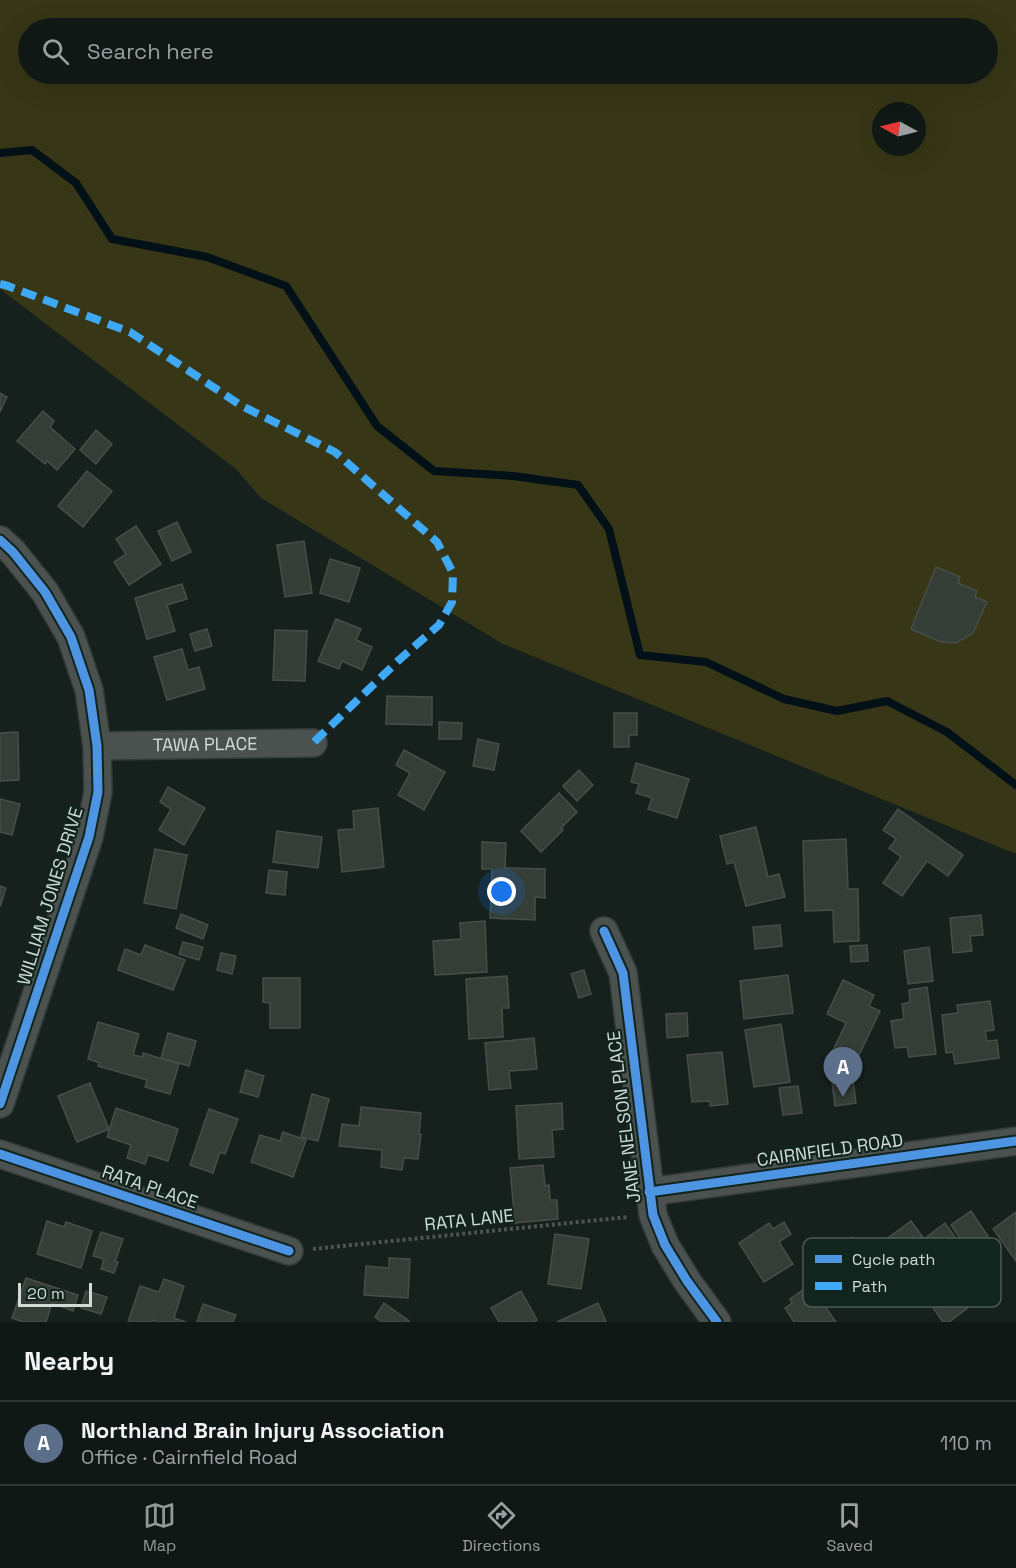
<!DOCTYPE html>
<html lang="en">
<head>
<meta charset="utf-8">
<style>
  body { margin:0; font-family:"Space Grotesk",sans-serif; background:#1e2523; color:#f1f3f6 }
  .compass { position:absolute; left:872px; top:102px; width:54px; height:54px; border-radius:50%; background:#101816; box-shadow:0 6px 24px #0002; rotate:277deg }
  .scale { position:absolute; left:18px; bottom:15px; width:74px; box-sizing:border-box; padding-left:6px; border:3px solid #d0dbd6; border-top:0; font-size:16px; line-height:21px; white-space:nowrap; color:#d0dbd6; -webkit-text-stroke:4px #12241e; paint-order:stroke }
  .you { position:absolute; left:502px; top:892px; width:21px; height:21px; margin:-15px; border:4px solid #fff; border-radius:50%; background:#1a73e8; box-shadow:0 0 0 9px #1a73e833 }
  .badge { display:grid; place-items:center; width:39px; height:39px; border-radius:50%; background:#8f9a95; color:#fff; font-size:20px; font-weight:700 }
  .pin { position:absolute; translate:-50% -50px; filter:drop-shadow(0 2px 3px #0008) }
  .pin::after { content:''; position:absolute; top:32px; width:21px; height:18px; background:inherit; clip-path:polygon(0 0,100% 0,50% 100%) }
  .list { margin:0; padding:0; list-style:none }
  h2 { display:flex; justify-content:space-between; align-items:center; height:78px; margin:0; padding:0 24px; font-size:26px }
  h2 small { font-size:20px; font-weight:400; color:#9ca0a1 }
  .list li { display:grid; grid-template-columns:39px 1fr auto; gap:18px; align-items:center; box-sizing:border-box; height:84px; padding:0 24px; border-top:2px solid #303735 }
  .list b { display:block; font-size:22px; white-space:nowrap }
  .list p { margin:0; font-size:20px; white-space:nowrap; color:#9ca0a1 }
  .list em { font-size:20px; font-style:normal; color:#9ca0a1 }
  .icon { flex:none; width:33px; height:33px; fill:none; stroke:currentColor; stroke-width:2; stroke-linecap:round; stroke-linejoin:round }
  .map { position:relative; flex:none; width:1016px; height:1322px; overflow:hidden }
  .search { position:absolute; background:#101816; box-shadow:0 6px 24px #0002; left:18px; right:18px; top:18px; height:66px; display:flex; align-items:center; gap:15px; box-sizing:border-box; padding:0 21px; border-radius:33px; color:#9ca0a1; font-size:22px }
  .sheet { height:162px; background:#101816 }
  nav { display:flex; justify-content:space-around; align-items:center; box-sizing:border-box; height:84px; border-top:2px solid #303735; background:#101816; font-size:16px; color:#9ca0a1 }
  nav a { display:grid; justify-items:center; gap:3px }
  nav .on { color:#8f9a95 }
  .map>svg:first-child { display:block }
</style>
</head>
<body>
<div class="map">
<svg width="1016" height="1322" viewBox="0 0 1016 1322">
  <rect width="100%" height="100%" fill="#16201d"/>
  <path fill="#373616" fill-rule="evenodd" d="M0,0H1016V854L503,644L261,498L236,469L0,289ZM28,28H988V74H28ZM881,111H917V147H881Z"/>
  <g fill="none" stroke-linecap="round" stroke-linejoin="round">
    <polyline stroke="#021018" stroke-width="8" points="0,153 32,150 76,183 112,239 207,257 286,286 377,426 434,471 513,476 578,485 609,529 640,655 706,662 784,699 837,711 887,701 947,732 1016,785"/>
  </g>
  <g fill="#343e36" stroke="#474e49" stroke-width="1.5">
    <polygon points="0,393 7,397 0,412"/>
    <polygon points="43,411 54,421 50,427 75,449 57,470 47,461 45,464 17,441"/>
    <polygon points="96,430 112,444 96,464 80,450"/>
    <polygon points="87,471 112,491 83,527 58,506"/>
    <polygon points="177,522 191,552 172,561 158,531"/>
    <polygon points="136,526 161,564 129,585 114,562 126,554 116,539"/>
    <polygon points="304,541 312,593 285,597 277,545"/>
    <polygon points="330,559 360,568 349,602 320,593"/>
    <polygon points="936,567 960,577 958,583 977,591 975,597 987,602 973,633 956,643 941,642 911,629"/>
    <polygon points="182,584 187,599 167,605 175,631 147,639 135,598"/>
    <polygon points="336,619 361,629 356,640 372,647 362,670 342,661 339,669 318,661"/>
    <polygon points="207,629 212,646 195,651 190,634"/>
    <polygon points="275,630 307,631 305,681 273,680"/>
    <polygon points="182,649 188,670 199,667 205,689 167,700 154,657"/>
    <polygon points="387,696 432,697 432,725 386,724"/>
    <polygon points="614,713 637,713 637,735 629,735 629,747 614,747"/>
    <polygon points="439,722 462,723 461,739 439,739"/>
    <polygon points="18,732 19,780 0,781 0,733"/>
    <polygon points="478,739 499,744 494,770 473,766"/>
    <polygon points="404,750 445,772 424,810 398,795 410,773 396,765"/>
    <polygon points="636,763 689,779 677,818 648,809 652,798 636,793 639,784 631,782"/>
    <polygon points="579,770 593,785 577,801 563,786"/>
    <polygon points="168,787 205,808 184,845 159,830 171,809 160,802"/>
    <polygon points="559,793 577,812 561,828 563,830 541,852 521,831"/>
    <polygon points="0,799 20,804 12,835 0,832"/>
    <polygon points="378,808 384,867 342,872 338,830 354,829 353,811"/>
    <polygon points="898,809 963,855 948,876 927,861 902,896 883,883 901,857 889,848 896,839 883,830"/>
    <polygon points="756,827 768,877 779,874 785,897 746,906 734,862 727,864 720,836"/>
    <polygon points="277,831 322,837 318,868 273,862"/>
    <polygon points="846,839 848,889 858,889 859,941 834,942 833,910 805,911 803,841"/>
    <polygon points="482,842 506,843 505,868 545,869 545,898 535,897 535,920 490,918 492,869 482,869"/>
    <polygon points="155,849 187,855 176,909 144,903"/>
    <polygon points="269,870 287,872 285,895 266,893"/>
    <polygon points="0,886 6,888 0,907"/>
    <polygon points="181,914 208,925 203,939 176,928"/>
    <polygon points="981,915 983,935 970,936 972,951 953,953 950,918"/>
    <polygon points="485,921 487,972 435,975 433,941 461,939 460,923"/>
    <polygon points="780,925 782,946 755,949 753,927"/>
    <polygon points="183,942 203,947 199,960 179,954"/>
    <polygon points="145,945 185,960 173,990 118,970 125,949 141,955"/>
    <polygon points="867,945 868,961 851,962 850,946"/>
    <polygon points="929,947 933,981 908,984 904,951"/>
    <polygon points="221,953 236,956 232,974 217,970"/>
    <polygon points="584,970 591,994 579,998 571,974"/>
    <polygon points="788,975 793,1013 744,1019 740,981"/>
    <polygon points="507,976 509,1008 502,1008 503,1037 469,1039 466,979"/>
    <polygon points="263,978 300,978 300,1028 270,1028 270,1003 263,1002"/>
    <polygon points="843,980 874,995 869,1006 880,1011 853,1068 830,1057 846,1023 827,1014"/>
    <polygon points="927,987 936,1054 909,1057 907,1047 895,1048 891,1021 904,1019 902,1004 910,1002 909,990"/>
    <polygon points="990,1001 994,1030 985,1031 987,1041 997,1040 999,1058 955,1064 953,1052 946,1053 942,1015 958,1013 957,1005"/>
    <polygon points="687,1013 688,1036 667,1038 666,1014"/>
    <polygon points="98,1022 139,1034 133,1055 143,1057 143,1053 179,1064 170,1094 145,1087 147,1080 98,1066 100,1063 88,1059"/>
    <polygon points="781,1024 790,1082 754,1087 745,1030"/>
    <polygon points="168,1033 196,1041 189,1066 161,1058"/>
    <polygon points="534,1038 537,1069 509,1071 511,1088 489,1090 485,1043"/>
    <polygon points="722,1052 728,1104 710,1106 710,1101 692,1102 687,1055"/>
    <polygon points="246,1070 264,1076 258,1097 240,1092"/>
    <polygon points="853,1080 856,1103 835,1106 832,1082"/>
    <polygon points="90,1083 109,1129 77,1142 58,1096"/>
    <polygon points="798,1086 802,1113 783,1115 779,1088"/>
    <polygon points="312,1094 329,1099 318,1141 301,1137"/>
    <polygon points="562,1103 563,1129 552,1130 554,1157 519,1159 516,1106"/>
    <polygon points="361,1107 421,1113 419,1134 421,1134 418,1159 404,1158 402,1170 381,1167 382,1150 339,1146 342,1124 359,1126"/>
    <polygon points="116,1108 178,1129 168,1161 148,1155 145,1164 127,1158 131,1145 107,1137"/>
    <polygon points="209,1109 238,1119 225,1154 220,1152 213,1173 190,1165"/>
    <polygon points="283,1132 306,1140 293,1177 251,1162 260,1135 280,1141"/>
    <polygon points="543,1165 545,1186 549,1185 550,1200 557,1200 558,1219 515,1223 510,1168"/>
    <polygon points="971,1211 1000,1254 980,1268 951,1225"/>
    <polygon points="1016,1212 1016,1261 993,1229"/>
    <polygon points="47,1221 64,1227 66,1222 92,1231 81,1268 37,1254"/>
    <polygon points="911,1221 924,1239 945,1223 960,1244 949,1252 951,1255 939,1264 934,1257 913,1272 888,1238"/>
    <polygon points="784,1222 791,1234 779,1242 793,1264 764,1282 739,1243 769,1223 773,1229"/>
    <polygon points="101,1232 123,1239 115,1262 118,1262 114,1273 101,1269 104,1259 93,1256"/>
    <polygon points="555,1234 589,1239 581,1289 548,1284"/>
    <polygon points="853,1237 874,1263 847,1284 826,1258"/>
    <polygon points="389,1258 410,1259 408,1298 364,1295 366,1266 389,1268"/>
    <polygon points="965,1275 982,1297 949,1322 943,1322 929,1302"/>
    <polygon points="26,1278 78,1295 73,1311 52,1303 46,1322 24,1322 12,1318"/>
    <polygon points="164,1279 184,1286 174,1318 186,1322 158,1322 153,1320 152,1322 128,1322 140,1286 159,1292"/>
    <polygon points="810,1285 836,1322 794,1322 785,1308 792,1303 790,1299"/>
    <polygon points="86,1291 107,1297 101,1314 81,1308"/>
    <polygon points="521,1291 537,1320 534,1322 499,1322 491,1308"/>
    <polygon points="384,1303 409,1321 409,1322 382,1322 375,1317"/>
    <polygon points="598,1303 606,1322 557,1322"/>
    <polygon points="203,1304 236,1315 233,1322 197,1322"/>
  </g>
  <g fill="none" stroke-linecap="round" stroke-linejoin="round">
    <g stroke="#333b38" stroke-width="30">
      <g id="minor">
        <polyline points="0,540 13,552 45,592 71,637 89,690 97,746 98,792 89,837 0,1104"/>
        <path id="s1" d="M97,746L313,743"/>
        <polyline points="604,931 623,973 653,1215 665,1245 687,1281 717,1322"/>
        <polyline points="0,1154 289,1251"/>
        <polyline points="649,1192 1016,1141"/>
      </g>
    </g>
    <polyline stroke="#4d5452" stroke-width="4" stroke-dasharray="3 3" stroke-linecap="butt" points="313,1249 628,1217"/>
    <use href="#minor" stroke="#4b514f" stroke-width="27"/>
    <polyline stroke="#3fa9f5" stroke-width="8" stroke-dasharray="15 8" stroke-linecap="butt" points="0,284 8,286 130,332 242,406 335,452 437,542 453,573 452,602 439,625 399,660 313,743"/>
    <g stroke="#12241e" stroke-width="13">
      <g id="cycleway">
        <polyline points="0,540 13,552 45,592 71,637 89,690 97,746 98,792 89,837 0,1104"/>
        <polyline points="604,931 623,973 653,1215 665,1245 687,1281 717,1322"/>
        <polyline points="0,1154 289,1251"/>
        <polyline points="649,1192 1016,1141"/>
      </g>
    </g>
    <use href="#cycleway" stroke="#4d94e3" stroke-width="9"/>
  </g>
  <g text-anchor="middle" stroke-width="4.5" stroke-linejoin="round" paint-order="stroke">
    <g font-size="18" fill="#d0dbd6" stroke="#12241e">
      <text dy="6" stroke="none"><textPath href="#s1" startOffset="108">TAWA PLACE</textPath></text>
      <text transform="translate(50 896) rotate(-73)" y="6">WILLIAM JONES DRIVE</text>
      <text transform="translate(624 1117) rotate(-97)" y="6">JANE NELSON PLACE</text>
      <text transform="translate(830 1150) rotate(-8)" y="6">CAIRNFIELD ROAD</text>
      <text transform="translate(150 1187) rotate(19)" y="6">RATA PLACE</text>
      <text transform="translate(469 1220) rotate(-6)" y="6">RATA LANE</text>
    </g>
  </g>
  <rect x="803" y="1238" width="198" height="69" rx="9" fill="#12241e" stroke="#4b5b55" stroke-width="1.5"/>
  <rect x="815" y="1255" width="27" height="8" fill="#4d94e3"/>
  <rect x="815" y="1282" width="27" height="8" fill="#3fa9f5"/>
  <g font-size="16" fill="#d0dbd6">
    <text x="852" y="1265">Cycle path</text>
    <text x="852" y="1292">Path</text>
  </g>
</svg>
<svg class="compass" viewBox="-18 -18 36 36"><path d="M0-13l5 13h-10z" fill="#e53935"/><path d="M0 13l5-13h-10z" fill="#9ca0a1"/></svg>
<div class="scale">20 m</div>
<div class="you"></div>
<div class="pin badge" style="left:843px;top:1097px;background:#5c6f8a">A</div>
<div class="search"><svg class="icon" aria-label="search" viewBox="0 0 24 24"><circle cx="10" cy="10" r="6"/><path d="M15 15l6 6"/></svg>Search here</div>
</div>
<section class="sheet">
<h2>Nearby<small></small></h2>
<ul class="list">
<li><span class="badge" style="background:#5c6f8a">A</span><div><b>Northland Brain Injury Association</b><p>Office · Cairnfield Road</p></div><em>110 m</em></li>
</ul>
</section>
<nav>
<a class="on"><svg class="icon" aria-label="map" viewBox="0 0 24 24"><path d="M3 6l6-2 6 2 6-2v14l-6 2-6-2-6 2zM9 4v14M15 6v14"/></svg>Map</a>
<a><svg class="icon" aria-label="directions" viewBox="0 0 24 24"><path d="M12 3l9 9-9 9-9-9zM9 14v-3h6M13 9l2 2-2 2"/></svg>Directions</a>
<a><svg class="icon" aria-label="saved" viewBox="0 0 24 24"><path d="M7 4h10v16l-5-4-5 4z"/></svg>Saved</a>
</nav>
</body>
</html>
